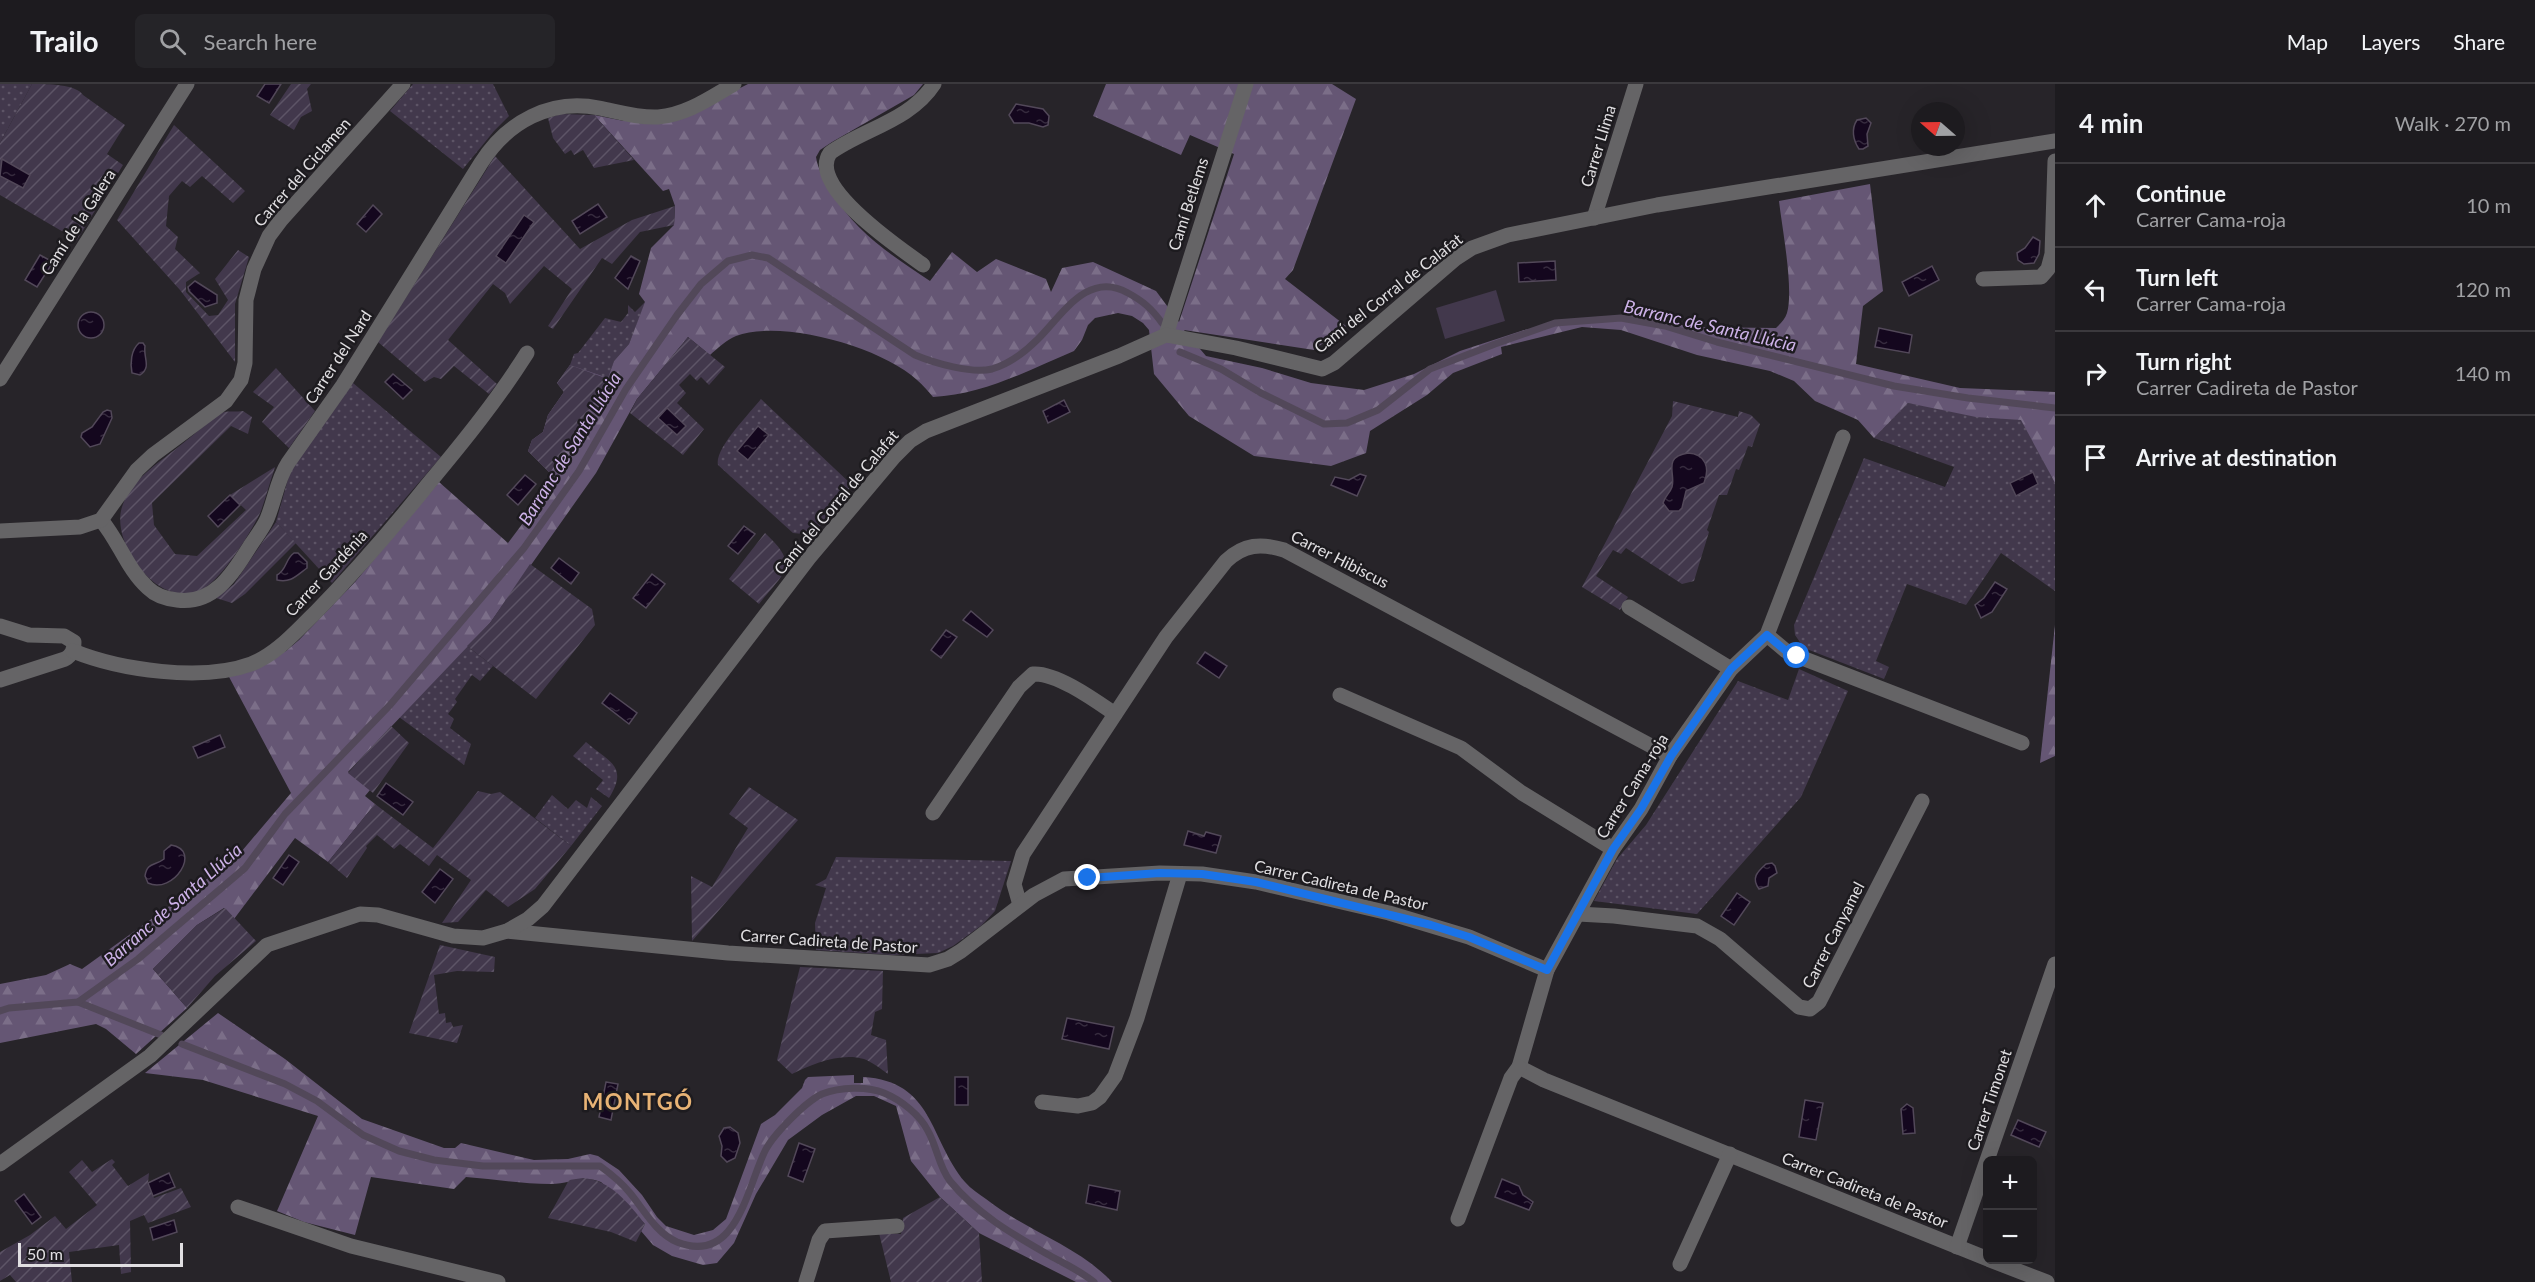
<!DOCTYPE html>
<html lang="en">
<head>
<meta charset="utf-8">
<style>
  body { margin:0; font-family:Lato,sans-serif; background:#252428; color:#f1f3f6 }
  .controls { position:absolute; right:18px; bottom:18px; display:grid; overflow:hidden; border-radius:9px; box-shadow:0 6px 24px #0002 }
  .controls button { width:54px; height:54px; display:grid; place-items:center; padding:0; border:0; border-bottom:2px solid #3b393d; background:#1d1b1f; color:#f1f3f6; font:30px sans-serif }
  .compass { position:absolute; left:1911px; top:18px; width:54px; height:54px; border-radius:50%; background:#1d1b1f; box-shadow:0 6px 24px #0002; rotate:290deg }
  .scale { position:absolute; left:18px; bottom:15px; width:165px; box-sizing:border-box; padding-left:6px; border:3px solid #e1dfe2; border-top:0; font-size:16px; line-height:21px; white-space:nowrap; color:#e1dfe2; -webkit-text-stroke:4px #1d1b1f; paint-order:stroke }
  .stop { position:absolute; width:18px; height:18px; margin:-14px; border:4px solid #1a73e8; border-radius:50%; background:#fff }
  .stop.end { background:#1a73e8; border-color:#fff; box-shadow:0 2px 6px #0008 }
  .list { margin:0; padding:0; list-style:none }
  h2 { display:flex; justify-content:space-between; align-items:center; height:78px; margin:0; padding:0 24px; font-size:26px }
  h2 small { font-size:20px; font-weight:400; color:#a0a1a4 }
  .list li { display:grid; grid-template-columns:39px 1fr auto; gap:18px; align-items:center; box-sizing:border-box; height:84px; padding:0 24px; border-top:2px solid #3b393d }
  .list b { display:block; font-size:22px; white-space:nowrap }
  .list p { margin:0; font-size:20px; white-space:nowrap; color:#a0a1a4 }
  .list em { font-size:20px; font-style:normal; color:#a0a1a4 }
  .icon { flex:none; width:33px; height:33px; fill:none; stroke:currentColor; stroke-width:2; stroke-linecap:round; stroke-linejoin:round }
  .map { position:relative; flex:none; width:2055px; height:1198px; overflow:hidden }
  header { display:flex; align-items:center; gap:36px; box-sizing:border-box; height:84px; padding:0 30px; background:#1d1b1f; border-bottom:2px solid #3b393d }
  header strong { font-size:28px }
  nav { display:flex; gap:33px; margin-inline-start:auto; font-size:21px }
  .search { width:420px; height:54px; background:#252428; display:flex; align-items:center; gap:15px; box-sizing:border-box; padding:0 21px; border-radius:9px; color:#a0a1a4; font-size:22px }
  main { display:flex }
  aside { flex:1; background:#1d1b1f }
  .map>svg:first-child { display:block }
</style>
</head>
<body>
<header>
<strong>Trailo</strong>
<div class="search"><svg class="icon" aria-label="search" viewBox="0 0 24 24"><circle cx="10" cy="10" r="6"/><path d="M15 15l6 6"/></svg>Search here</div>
<nav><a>Map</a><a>Layers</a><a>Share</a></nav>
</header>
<main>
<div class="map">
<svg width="2055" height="1198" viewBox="0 0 2055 1198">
  <defs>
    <pattern id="grass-dots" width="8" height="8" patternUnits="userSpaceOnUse" patternTransform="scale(1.5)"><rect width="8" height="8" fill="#42384c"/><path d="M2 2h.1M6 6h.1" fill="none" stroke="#5d5466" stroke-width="1.8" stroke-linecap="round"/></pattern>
    <pattern id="forest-firs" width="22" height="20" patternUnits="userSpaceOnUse" patternTransform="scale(1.5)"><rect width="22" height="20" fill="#655674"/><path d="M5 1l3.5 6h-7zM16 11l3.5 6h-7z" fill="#7b6e88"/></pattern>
    <pattern id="garden-furrows" width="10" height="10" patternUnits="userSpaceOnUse" patternTransform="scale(1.5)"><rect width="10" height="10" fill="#42384c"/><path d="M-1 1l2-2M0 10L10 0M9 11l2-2" fill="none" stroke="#5d5466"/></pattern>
    <pattern id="water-ripples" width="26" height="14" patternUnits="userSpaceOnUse" patternTransform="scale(1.5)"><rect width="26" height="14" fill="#14071e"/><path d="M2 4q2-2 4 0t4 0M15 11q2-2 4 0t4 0" fill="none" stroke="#362b3e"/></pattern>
  </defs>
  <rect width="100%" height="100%" fill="#272429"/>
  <g fill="url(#grass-dots)">
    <polygon points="0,0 32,0 0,59"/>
    <polygon points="413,0 493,0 509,32 494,47 463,85 390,27"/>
    <polygon points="646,217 629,260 614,277 608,295 570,281 574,270 578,269 605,234 621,238 628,229 628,221 635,228"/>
    <polygon points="353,299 441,373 332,499 276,438 290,388"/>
    <path d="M761,315L852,401L813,451L793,449L718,381C714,365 750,329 761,315Z"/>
    <polygon points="1908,319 2022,336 2055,399 2055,507 2001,469 1966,521 1907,500 1876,577 1889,583 1884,595 1804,564 1795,551 1794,541 1864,374 1945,403 1954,383 1874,354"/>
    <polygon points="467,562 493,582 480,597 472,591 455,615 457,618 448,630 454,635 450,644 471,660 464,681 399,633"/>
    <polygon points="1799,585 1848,607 1801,713 1697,830 1594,817 1617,775 1646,741 1738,597 1788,616"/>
    <path d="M586,658C609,678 629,682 609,714L596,705L603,696L573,672Z"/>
    <polygon points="552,711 568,725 576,716 587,724 591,713 602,722 571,762 535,734"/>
    <polygon points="836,773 1011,777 995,827 982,841 953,862 938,869 893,871 816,866 815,839 826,804 815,801 826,795"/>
  </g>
  <g fill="url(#forest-firs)">
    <path d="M748,0H923L914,11L832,58L820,66L816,73C818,86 824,95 831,107C855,148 891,171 930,197L952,168L977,188L996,175L1046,195L1051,208L1062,184L1093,178L1156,207L1179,238L1234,70L1190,51L1181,71L1093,32L1106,0H1332L1356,15L1293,186L1285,195L1346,242L1314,266L1184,246L1206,272L1262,284L1311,299L1364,306L1414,290L1460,267L1524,246L1596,233L1640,231L1663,234L1688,243L1776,244C1781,239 1785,235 1787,229C1794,206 1782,143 1779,117L1870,100L1883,207L1863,222L1856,280L1960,304L2055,308V399L2021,336L1976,333L1908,319L1874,354L1858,336L1815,317L1794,297L1770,287L1697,271L1621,246L1582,243L1501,263L1502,270L1453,289L1427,311L1370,347L1366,369L1331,382L1254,372L1189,332L1154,290L1149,246L1143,239L1132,232L1118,229L1095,234L1088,241L1082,256L1074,267C1029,286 983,311 933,313C928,307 923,301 917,296C881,263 782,235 736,252C726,256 718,264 710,271L688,253L637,315L596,389L490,539L348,688L370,706L365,712L375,720L328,778L295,754L234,835L224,824L197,841L153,885L187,924L136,970L106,945L96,940L0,959V900L46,891L70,880L82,885L236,774L291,709L228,591L286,567L299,556L355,498L439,398L508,459L556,395L528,367L532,356L543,348L548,331L564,308L557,299L570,281L608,294L614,277L629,260L645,218L639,210L651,164L674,141L675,122L669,105L663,107L594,31L624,37L693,28Z"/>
    <polygon points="2055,541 2055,672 2040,679"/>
    <path d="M218,929L285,975L362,1035L444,1064H455L461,1059L534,1076L568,1075L590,1070L598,1072L619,1086L642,1111L657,1133L666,1142L694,1151L713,1146L726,1135L761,1040L775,1031L802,1004L805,996L808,993L854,991V999H863V993C934,997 929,1055 965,1098C971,1105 979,1110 986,1115C1026,1147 1077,1161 1112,1198H1076L979,1149L940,1113L911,1077L896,1022L874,1012H856L822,1031L788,1056L756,1110L734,1159L717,1179L703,1181L672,1172L653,1161L641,1147L645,1140L601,1098C583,1091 569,1100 551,1100C523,1100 494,1095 466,1093L454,1105L371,1093L355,1151L304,1138L277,1127L318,1032L203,996L145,989Z"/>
  </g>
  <g fill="url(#garden-furrows)">
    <path d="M32,0C48,0 76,0 83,11L125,41L107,70L123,81L77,156L0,111V59Z"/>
    <polygon points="291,0 311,0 307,5 312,27 301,33 294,46 270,31"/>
    <polygon points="561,30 594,31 634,76 594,84 583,66 574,71 571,66 565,70 553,54 548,34"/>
    <polygon points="174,41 245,107 233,119 202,92 190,103 182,97 169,112 166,142 178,153 175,165 200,189 186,198 186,208 209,232 218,231 228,216 215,195 238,166 249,173 235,220 235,278 180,206 117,136"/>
    <polygon points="495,72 580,165 632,136 675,122 674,141 640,148 612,180 602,174 553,245 548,242 572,205 544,182 510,220 505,209 493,200 448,256 497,300 489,310 454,282 441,295 434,293 425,298 378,258"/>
    <polygon points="688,253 725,283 709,301 701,293 697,297 690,290 679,301 686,309 677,319 704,345 683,371 630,329 637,315"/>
    <polygon points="570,281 608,295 550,389 528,367 532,356 543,348 548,331 564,308 557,299"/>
    <polygon points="276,284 315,327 289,364 262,338 274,323 253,308"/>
    <polygon points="1673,317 1738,333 1739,327 1751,331 1760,340 1752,363 1748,362 1739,386 1736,385 1727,411 1719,411 1707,446 1709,448 1694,497 1682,500 1626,464 1621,470 1613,466 1596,492 1628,513 1620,526 1582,503 1672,332"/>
    <path d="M243,327L252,333L248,350L231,342L152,419L154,441L175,470L197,472L246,426L230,411L275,383C270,398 266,413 261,427C252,447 221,497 201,506C160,527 110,460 122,423C130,397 157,380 177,364C188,356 214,332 224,328C229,327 237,328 243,327Z"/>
    <polygon points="276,438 296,459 245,510 232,519 216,514 234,500"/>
    <path d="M765,449C801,482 784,488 759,520L729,495Z"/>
    <polygon points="530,480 592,525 595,541 536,615 467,562 490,539"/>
    <polygon points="391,642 409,659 373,709 348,689"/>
    <polygon points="749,703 798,736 692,857 691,792 712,803 748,744 729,730"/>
    <polygon points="478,707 491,710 500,708 571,762 535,805 508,823 486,806 458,838 442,839 471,796 437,771 429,782 400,760 394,765 377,751 366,762 367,764 347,794 328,778 375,720 433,764"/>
    <polygon points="225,824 256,857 215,892 187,924 153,885 197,841"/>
    <polygon points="440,861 495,873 494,888 457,887 434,891 439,930 445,929 446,939 451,938 453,943 463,941 457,959 409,949"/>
    <path d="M800,883L883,887L882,925L875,928L871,951L886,956L888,990C881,985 872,978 864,975C841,968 812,980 792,990L777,976Z"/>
    <polygon points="112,1075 115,1078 112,1081 128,1102 149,1089 148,1099 154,1114 181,1104 191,1123 148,1139 144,1131 130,1137 131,1188 121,1190 119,1161 69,1168 72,1198 16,1198 10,1191 0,1197 0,1168 30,1151 55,1132 66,1145 97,1121 69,1088 82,1076 92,1088"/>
    <path d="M583,1094C611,1096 629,1120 645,1140L636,1158L611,1148L548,1134L569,1096Z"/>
    <polygon points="940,1113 979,1149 982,1198 891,1198 879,1149 901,1150 903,1134"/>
  </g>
  <polygon fill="#42384c" points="1496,206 1505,237 1445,255 1436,224"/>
  <g fill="url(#water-ripples)" stroke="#524859" stroke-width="1.5">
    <polygon points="265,0 281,0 269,19 257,12"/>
    <polygon points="1016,20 1043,25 1049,32 1048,41 1043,43 1029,39 1014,39 1009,31"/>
    <path d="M1866,34L1871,39L1867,50L1868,62L1863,65H1859C1853,56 1851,45 1857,36Z"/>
    <polygon points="2,75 30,91 23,104 0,92"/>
    <polygon points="598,120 607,133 580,150 572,137"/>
    <polygon points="373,121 382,130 366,148 357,140"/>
    <polygon points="524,131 534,138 506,179 496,172"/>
    <polygon points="2033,153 2040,157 2039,170 2034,179 2024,180 2018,176 2017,169 2025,164"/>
    <polygon points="40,171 53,178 37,203 25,196"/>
    <polygon points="631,172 640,177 628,205 615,194"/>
    <polygon points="1555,177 1556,196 1519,198 1518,179"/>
    <polygon points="1932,182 1939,196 1909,212 1902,198"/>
    <polygon points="195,197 217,211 217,219 205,223 189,207 188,203"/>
    <circle cx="91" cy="241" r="13"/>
    <polygon points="1879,244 1912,251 1909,269 1875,263"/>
    <path d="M139,259H143L145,262C143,274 152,283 140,291L132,289C130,279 131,266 139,259Z"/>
    <polygon points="393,290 412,306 403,315 385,298"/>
    <polygon points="1064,316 1070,328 1048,339 1043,327"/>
    <polygon points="667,324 686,342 677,351 658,334"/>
    <polygon points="107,326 111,327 112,334 100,360 90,363 81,353 82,349 92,343 103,328"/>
    <polygon points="758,342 769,351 748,376 737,367"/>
    <path d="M1688,369C1706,370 1710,384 1704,399L1686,407L1682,424L1679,427H1669L1663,419C1665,412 1670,409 1672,403C1676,390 1662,373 1688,369Z"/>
    <polygon points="2033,388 2038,400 2016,412 2010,399"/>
    <polygon points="1360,390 1366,392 1357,412 1331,401 1335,393 1349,396"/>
    <polygon points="525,391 536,400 518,421 507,411"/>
    <polygon points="230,411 240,421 218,443 208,432"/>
    <polygon points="744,442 755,450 738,470 728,462"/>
    <path d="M294,469H298L307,478V484C296,492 291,499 277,496V491C287,486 285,475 294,469Z"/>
    <polygon points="559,474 579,489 571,500 551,484"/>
    <polygon points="652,490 665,500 646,524 633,514"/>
    <polygon points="1995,498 2007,505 1992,528 1981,534 1975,521 1984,514"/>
    <polygon points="971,527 993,546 987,553 963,536"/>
    <polygon points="946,546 957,553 941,574 931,566"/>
    <polygon points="1205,568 1227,582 1219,594 1197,579"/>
    <polygon points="610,609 637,629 629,640 602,619"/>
    <polygon points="220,651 225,663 198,674 193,663"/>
    <polygon points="386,699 413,718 403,731 377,712"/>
    <polygon points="1188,747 1204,752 1206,748 1221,752 1216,769 1184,761"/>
    <path d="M171,761C203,766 173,811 148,799L145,792C147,778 155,782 164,775V767Z"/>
    <polygon points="289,771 299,778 283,801 273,794"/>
    <path d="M1772,779L1775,782L1777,789L1769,794L1768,802L1759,805C1751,794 1757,788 1766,780Z"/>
    <polygon points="440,785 453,795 435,819 422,808"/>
    <polygon points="1737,809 1750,818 1734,841 1721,832"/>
    <polygon points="1067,934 1114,943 1109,965 1062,955"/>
    <rect x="955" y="993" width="13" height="28"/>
    <polygon points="606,998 618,1000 611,1036 599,1033"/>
    <polygon points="1805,1016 1823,1019 1816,1056 1799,1053"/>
    <polygon points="1907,1020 1913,1024 1915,1049 1903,1050 1901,1025"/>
    <polygon points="2018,1036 2046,1048 2039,1063 2011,1051"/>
    <polygon points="730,1043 738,1049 740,1059 735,1074 727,1078 721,1072 722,1062 719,1052 724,1044"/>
    <polygon points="799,1059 815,1065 803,1098 788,1092"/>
    <polygon points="169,1089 175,1103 153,1112 148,1099"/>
    <polygon points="1502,1095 1519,1102 1523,1111 1533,1118 1529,1126 1495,1113"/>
    <polygon points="1089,1101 1120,1107 1117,1126 1086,1119"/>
    <polygon points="24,1110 41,1133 32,1140 15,1117"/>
    <polygon points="174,1136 177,1148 153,1156 150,1144"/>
  </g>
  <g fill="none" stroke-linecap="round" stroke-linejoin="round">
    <g stroke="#524859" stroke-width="7">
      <polyline points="1180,268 1221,285 1261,309 1324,340 1347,339 1378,326 1430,285 1495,260 1555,239 1621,234 1665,242 1717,258 1894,302 1968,314 2055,324"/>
      <polyline points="78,918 161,951"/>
      <path d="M0,927L9,924L78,918L138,875L245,784L285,730L390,621L524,464L579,387L626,305L677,231L701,200L728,177L752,171L768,174L915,271C934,279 972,290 992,285C1009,280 1026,267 1038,255C1062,231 1088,186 1128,209C1143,217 1152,225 1162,239"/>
      <path d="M182,960L285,1000L317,1017L363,1051L399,1067L434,1076L483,1082H600C611,1090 622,1099 630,1109C644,1126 656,1149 677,1158C737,1182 747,1103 765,1067C773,1051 805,1018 822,1010C840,1003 867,1002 884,1009C901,1016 920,1031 928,1047C937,1063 939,1083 950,1097C976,1129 1012,1150 1047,1170C1063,1179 1079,1186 1094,1198"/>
    </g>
    <g stroke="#656466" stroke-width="15">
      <polyline points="1594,134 1636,0"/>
      <path d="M923,181C900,164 807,103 830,69C863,45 910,37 934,0"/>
      <polyline points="1983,195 2041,193 2048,185 2052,170 2055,77"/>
      <polyline points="1166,251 1246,0"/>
      <polyline points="0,295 187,0"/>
      <polyline points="1843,353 1767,551 1731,585 1670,672 1641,725 1613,765 1547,886 1519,983 1544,996 1988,1175"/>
      <path d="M101,436C119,457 127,485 148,504C155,511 167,515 177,516C214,521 233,489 250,462C256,453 263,444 267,435C275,416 277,396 288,379L343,301L481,79C507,38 551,14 599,24C619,28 638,34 658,33C686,31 710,14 734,0"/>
      <polyline points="0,447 80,443 101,436 137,386 153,371 226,317 241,296 245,279 246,216 254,185 269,152 281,136 403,0"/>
      <polyline points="1629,523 1731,585"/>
      <path d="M0,542L29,551L64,552L74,558C74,566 72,571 65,575L0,596"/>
      <polyline points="1767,551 1786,567 1797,572 2022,659"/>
      <path d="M73,567C120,586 202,598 251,580C277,570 296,547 315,529C355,488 393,444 429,399C464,357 498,315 527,269"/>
      <polyline points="1340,611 1461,664 1522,709 1613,765"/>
      <path d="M933,729L1019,603L1033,590C1056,588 1096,617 1115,630"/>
      <path d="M1020,821L1014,800L1023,770L1166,553L1226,477C1244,460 1261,459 1284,466L1670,672"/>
      <polyline points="1578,830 1614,832 1697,842 1720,855 1799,923 1810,925 1819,918 1922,717"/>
      <polyline points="507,847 728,869 929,881 948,875 961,867 1034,811 1064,795 1160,789 1202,790 1256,798 1389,829 1469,853 1547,886"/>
      <polyline points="1042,1018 1078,1022 1092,1019 1100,1013 1115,992 1137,934 1180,790"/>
      <polyline points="0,1080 150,972 267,861 360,830 378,831 453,852 483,854 507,847 528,835 543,822 809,474 894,373 910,357 926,347 1119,272 1166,251 1236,264 1322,285 1334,279 1455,175 1472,164 1508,151 1657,121 2055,57"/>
      <polyline points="238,1123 351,1162 498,1198"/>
      <polyline points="1458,1135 1511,994 1519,983"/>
      <polyline points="1957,1163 2055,880"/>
      <polyline points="1990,1176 2047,1198"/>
      <polyline points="1680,1180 1730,1070"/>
      <polyline points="806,1198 819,1156 825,1147 897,1142"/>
    </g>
  </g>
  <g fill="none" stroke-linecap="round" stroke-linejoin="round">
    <polyline stroke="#1a73e8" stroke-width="8" points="1088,794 1160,789 1202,790 1256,798 1431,841 1469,853 1547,886 1613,765 1641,725 1671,672 1731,585 1767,551 1786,567 1797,572"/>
  </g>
  <g text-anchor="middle" stroke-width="5" stroke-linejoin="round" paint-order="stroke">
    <g font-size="16" fill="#e1dfe2" stroke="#1d1b1f">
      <text transform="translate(1598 62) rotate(-73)" y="6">Carrer Llima</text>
      <text transform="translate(302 88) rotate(-49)" y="6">Carrer del Ciclamen</text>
      <text transform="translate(1188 120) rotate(-72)" y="6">Camí Betlems</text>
      <text transform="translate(78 138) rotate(-57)" y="6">Camí de la Galera</text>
      <text transform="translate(1388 209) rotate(-38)" y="6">Camí del Corral de Calafat</text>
      <text transform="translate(338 273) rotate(-57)" y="6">Carrer del Nard</text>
      <text transform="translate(836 418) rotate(-50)" y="6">Camí del Corral de Calafat</text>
      <text transform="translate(1340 475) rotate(27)" y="6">Carrer Hibiscus</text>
      <text transform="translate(326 489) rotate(-47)" y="6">Carrer Gardénia</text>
      <text transform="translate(1632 702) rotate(-58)" y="6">Carrer Cama-roja</text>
      <text transform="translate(1341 801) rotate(13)" y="6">Carrer Cadireta de Pastor</text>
      <text transform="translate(1833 851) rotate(-63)" y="6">Carrer Canyamel</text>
      <text transform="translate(829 857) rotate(4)" y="6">Carrer Cadireta de Pastor</text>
      <text transform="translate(1989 1016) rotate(-71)" y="6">Carrer Timonet</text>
      <text transform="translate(1865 1106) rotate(22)" y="6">Carrer Cadireta de Pastor</text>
    </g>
    <g font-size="18" font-style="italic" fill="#cdb2e8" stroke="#1d1b1f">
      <text transform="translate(1710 242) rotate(13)" y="6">Barranc de Santa Llúcia</text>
      <text transform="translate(570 365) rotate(-58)" y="6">Barranc de Santa Llúcia</text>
      <text transform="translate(173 821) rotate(-41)" y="6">Barranc de Santa Llúcia</text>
    </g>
    <g font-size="22" font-weight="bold" letter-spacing="1.5" fill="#e8b375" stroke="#1d1b1f">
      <text x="638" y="1026">MONTGÓ</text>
    </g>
  </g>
</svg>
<div class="controls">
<button>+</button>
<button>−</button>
</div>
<svg class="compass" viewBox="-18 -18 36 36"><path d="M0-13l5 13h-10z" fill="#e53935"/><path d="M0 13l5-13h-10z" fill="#a0a1a4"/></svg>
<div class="scale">50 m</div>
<div class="stop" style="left:1797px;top:572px"></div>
<div class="stop end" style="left:1088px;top:794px"></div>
</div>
<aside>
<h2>4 min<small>Walk · 270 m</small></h2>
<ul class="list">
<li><svg class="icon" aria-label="ahead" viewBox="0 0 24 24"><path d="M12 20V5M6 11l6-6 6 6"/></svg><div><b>Continue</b><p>Carrer Cama-roja</p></div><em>10 m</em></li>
<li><svg class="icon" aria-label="left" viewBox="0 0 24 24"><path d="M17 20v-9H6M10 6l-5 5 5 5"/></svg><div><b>Turn left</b><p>Carrer Cama-roja</p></div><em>120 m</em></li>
<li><svg class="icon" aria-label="right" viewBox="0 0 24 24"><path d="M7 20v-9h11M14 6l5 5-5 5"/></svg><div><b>Turn right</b><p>Carrer Cadireta de Pastor</p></div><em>140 m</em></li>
<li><svg class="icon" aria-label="arrive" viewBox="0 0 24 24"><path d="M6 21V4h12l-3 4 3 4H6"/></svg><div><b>Arrive at destination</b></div></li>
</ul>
</aside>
</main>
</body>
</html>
